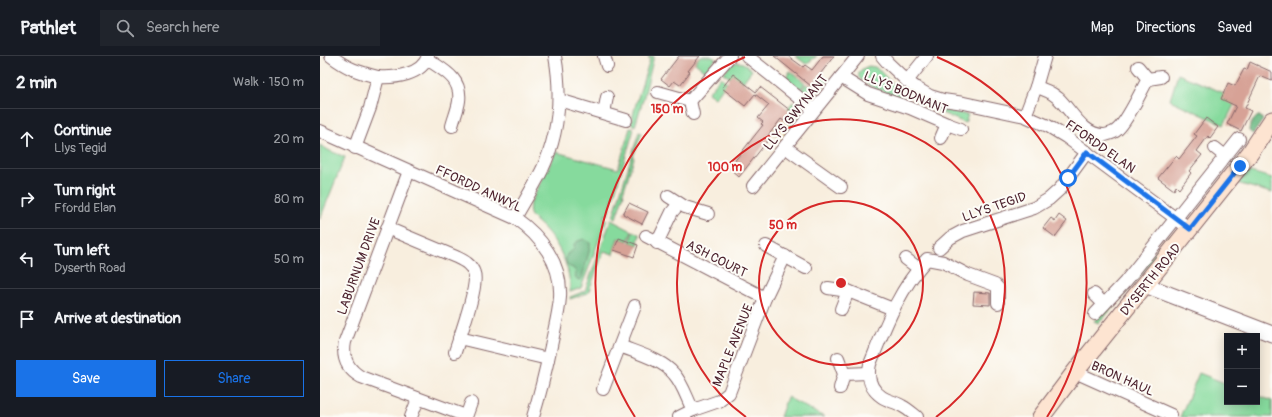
<!DOCTYPE html>
<html lang="en">
<head>
<meta charset="utf-8">
<style>
  body { margin:0; font-family:Pangolin,sans-serif; background:#20242c; color:#f1f3f6 }
  .controls { position:absolute; right:12px; bottom:12px; display:grid; overflow:hidden; border-radius:0px; box-shadow:0 2px 10px #0003 }
  .controls button { width:36px; height:36px; display:grid; place-items:center; padding:0; border:0; border-bottom:1px solid #363941; background:#171b24; color:#f1f3f6; font:20px sans-serif }
  .stop { position:absolute; width:12px; height:12px; margin:-9px; border:3px solid #1a73e8; border-radius:50%; background:#fff }
  .stop.end { background:#1a73e8; border-color:#fff; box-shadow:0 1px 4px #0008 }
  .list { margin:0; padding:0; list-style:none }
  h2 { display:flex; justify-content:space-between; align-items:center; height:52px; margin:0; padding:0 16px; font-size:17px }
  h2 small { font-size:13px; font-weight:400; color:#9ea1a6 }
  .list li { display:grid; grid-template-columns:26px 1fr auto; gap:12px; align-items:center; box-sizing:border-box; height:60px; padding:0 16px; border-top:1px solid #363941 }
  .list b { display:block; font-size:15px; white-space:nowrap }
  .list p { margin:0; font-size:13px; white-space:nowrap; color:#9ea1a6 }
  .list em { font-size:13px; font-style:normal; color:#9ea1a6 }
  .actions { display:flex; gap:8px; padding:12px 16px }
  .actions a { flex:1; padding:9px 0; border:1px solid #1a73e8; border-radius:0px; text-align:center; font-size:14px; color:#1a73e8 }
  .actions .main { background:#1a73e8; color:#fff }
  .icon { flex:none; width:22px; height:22px; fill:none; stroke:currentColor; stroke-width:2; stroke-linecap:round; stroke-linejoin:round }
  .map { position:relative; flex:none; width:952px; height:361px; overflow:hidden }
  header { display:flex; align-items:center; gap:24px; box-sizing:border-box; height:56px; padding:0 20px; background:#171b24; border-bottom:1px solid #363941 }
  header strong { font-size:19px }
  nav { display:flex; gap:22px; margin-inline-start:auto; font-size:14px }
  .search { width:280px; height:36px; background:#20242c; display:flex; align-items:center; gap:10px; box-sizing:border-box; padding:0 14px; border-radius:0px; color:#9ea1a6; font-size:15px }
  main { display:flex }
  aside { flex:1; background:#171b24 }
  .map>svg:first-child { display:block }
</style>
</head>
<body>
<header>
<strong>Pathlet</strong>
<div class="search"><svg class="icon" aria-label="search" viewBox="0 0 24 24"><circle cx="10" cy="10" r="6"/><path d="M15 15l6 6"/></svg>Search here</div>
<nav><a>Map</a><a>Directions</a><a>Saved</a></nav>
</header>
<main>
<aside>
<h2>2 min<small>Walk · 150 m</small></h2>
<ul class="list">
<li><svg class="icon" aria-label="ahead" viewBox="0 0 24 24"><path d="M12 20V5M6 11l6-6 6 6"/></svg><div><b>Continue</b><p>Llys Tegid</p></div><em>20 m</em></li>
<li><svg class="icon" aria-label="right" viewBox="0 0 24 24"><path d="M7 20v-9h11M14 6l5 5-5 5"/></svg><div><b>Turn right</b><p>Ffordd Elan</p></div><em>80 m</em></li>
<li><svg class="icon" aria-label="left" viewBox="0 0 24 24"><path d="M17 20v-9H6M10 6l-5 5 5 5"/></svg><div><b>Turn left</b><p>Dyserth Road</p></div><em>50 m</em></li>
<li><svg class="icon" aria-label="arrive" viewBox="0 0 24 24"><path d="M6 21V4h12l-3 4 3 4H6"/></svg><div><b>Arrive at destination</b></div></li>
</ul>
<div class="actions"><a class="main">Save</a><a>Share</a></div>
</aside>
<div class="map">
<svg width="952" height="361" viewBox="0 0 952 361">
  <rect width="100%" height="100%" fill="#fdfcf7"/>
  <filter id="ink" filterUnits="userSpaceOnUse"><feTurbulence type="fractalNoise" baseFrequency=".025" numOctaves="2"/><feDisplacementMap in="SourceGraphic" scale="8" xChannelSelector="R" yChannelSelector="G"/><feConvolveMatrix kernelMatrix="1 2 1 2 8 2 1 2 1" color-interpolation-filters="sRGB"/></filter>
  <filter id="wash" filterUnits="userSpaceOnUse"><feTurbulence type="fractalNoise" baseFrequency=".012" numOctaves="4" result="noise"/><feDisplacementMap in="SourceGraphic" scale="16" xChannelSelector="R" yChannelSelector="G"/><feGaussianBlur stdDeviation="0.9" result="paint"/><feColorMatrix in="noise" values="0 0 0 0 0 0 0 0 0 0 0 0 0 0 0 0 0 1.4 0 .05"/><feComposite in="paint" operator="in"/></filter>
  <g filter="url(#wash)">
    <rect width="100%" height="100%" fill="#f8eede"/>
    <g fill="#86da9d" stroke="#687c64">
      <polygon points="329,0 334,0 325,37 315,70 311,68 315,51 330,3 329,3"/>
      <polygon points="380,0 392,0 396,3 385,15 375,7"/>
      <polygon points="475,0 497,0 486,8"/>
      <polygon points="418,6 423,7 432,14 423,26 413,19 410,22 403,17 412,8"/>
      <path d="M549,10L555,11L559,14L583,38L582,41C567,36 550,33 539,22C537,15 543,12 549,10Z"/>
      <polygon points="470,15 485,27 480,33 466,21"/>
      <polygon points="858,18 904,37 914,49 904,69 850,44"/>
      <path d="M501,20L508,25C500,34 493,43 481,34L486,28L491,32Z"/>
      <polygon points="401,21 407,26 395,42 388,37"/>
      <path d="M473,46C481,55 478,62 471,71L464,65L471,55L468,52Z"/>
      <polygon points="616,52 648,59 645,67 615,54"/>
      <path d="M310,72L314,73L288,159L286,158L284,162L287,163L261,232L250,236C251,212 239,188 223,171C219,167 215,164 211,160C209,157 209,152 210,148L236,96L298,113Z"/>
      <polygon points="319,76 322,77 313,101 314,102 303,137 304,138 296,162 293,161"/>
      <polygon points="0,89 10,95 25,101 0,163"/>
      <polygon points="927,115 952,122 952,137 917,127"/>
      <polygon points="291,164 312,175 308,185 298,182 293,198 284,195 268,237 250,243 250,241 265,235"/>
      <polygon points="313,175 320,179 318,184 319,186 318,189 310,186"/>
      <polygon points="849,179 852,181 818,223 779,267 774,265 798,238"/>
      <polygon points="879,317 907,328 907,346 937,346 937,339 952,345 952,361 860,361"/>
      <polygon points="467,341 504,361 460,361"/>
    </g>
    <g fill="#6cba84" stroke="#5b6c58">
      <path d="M938,60H940L943,64L933,78L929,75C929,69 933,64 938,60Z"/>
      <path d="M264,183L270,187V192L262,222L259,224L257,223L255,220L256,216L253,212C245,210 245,205 247,198L254,193V188L258,185Z"/>
    </g>
    <polygon fill="#eeda9e" stroke="#9c7c64" points="462,63 471,71 461,84 451,76"/>
    <g id="blocks">
      <g fill="#d7a296">
        <polygon points="359,0 380,0 368,15 370,16 360,29 354,25 350,30 341,23"/>
        <polygon points="454,0 468,0 483,11 485,9 492,14 503,0 514,0 491,30"/>
        <polygon points="930,6 952,16 952,25 940,20 925,52 931,55 921,75 907,68 916,50 901,43 908,27 915,30 924,13 927,14"/>
        <polygon points="413,18 436,36 440,31 471,55 464,65 461,63 447,81 449,83 419,121 409,112 443,69 441,68 443,66 438,62 449,49 435,38 425,50 402,32"/>
        <polygon points="886,62 898,71 890,82 888,80 877,95 882,99 869,115 871,117 859,133 856,130 854,134 838,122 856,100 859,103 877,80 874,78"/>
        <polygon points="309,147 328,156 322,168 303,158"/>
        <polygon points="739,159 747,165 735,181 723,172 731,162 735,165"/>
        <polygon points="299,182 318,189 314,201 294,194"/>
        <polygon points="654,236 670,237 670,249 653,248"/>
      </g>
    </g>
  </g>
  <g filter="url(#ink)">
    <use href="#blocks" fill-opacity="0" stroke="#87676a" stroke-width="1"/>
    <g fill="none" stroke-linecap="round" stroke-linejoin="round">
      <g stroke="#87676a" stroke-width="14">
        <g id="minor">
          <path d="M11,0C28,13 38,16 58,21L50,52L35,92"/>
          <polyline points="284,0 287,10"/>
          <polyline points="427,0 494,54"/>
          <polyline points="562,0 568,7 587,25 598,33 610,40 623,44 644,47 705,60 728,70 746,81 870,173"/>
          <path d="M107,3C123,14 142,22 139,45C138,53 134,62 132,70"/>
          <polyline points="818,11 828,23 841,21"/>
          <path d="M58,21C75,22 102,19 108,0"/>
          <polyline points="521,21 548,38 590,52 627,68 641,73"/>
          <polyline points="587,25 607,0"/>
          <path d="M716,31C724,33 731,36 738,42C752,55 763,80 785,79C790,78 794,77 798,73C808,64 821,35 828,23"/>
          <polyline points="338,36 370,45 410,0"/>
          <polyline points="239,44 306,64"/>
          <polyline points="370,45 373,58"/>
          <polyline points="284,57 287,41"/>
          <polyline points="705,60 716,31 725,0"/>
          <path d="M0,75L195,162C221,180 242,208 240,241C239,257 234,274 231,290C226,313 220,338 213,361"/>
          <polyline points="621,82 627,68"/>
          <polyline points="465,91 521,131"/>
          <polyline points="895,92 905,100"/>
          <path d="M89,115L25,286C22,301 27,313 41,321L146,360"/>
          <polyline points="433,130 538,0"/>
          <polyline points="348,140 365,151 388,158"/>
          <path d="M195,162C204,146 214,130 222,114C239,78 242,39 235,0"/>
          <path d="M67,172L136,201C144,205 151,208 154,217C159,229 140,280 135,296"/>
          <polyline points="326,180 445,242"/>
          <polyline points="337,187 352,156 359,148"/>
          <polyline points="446,190 486,212"/>
          <polyline points="619,192 630,182 643,175 714,152 729,143 740,133 767,96"/>
          <polyline points="586,203 598,212"/>
          <polyline points="508,232 528,235 573,253"/>
          <polyline points="774,238 784,248"/>
          <polyline points="521,253 528,235"/>
          <polyline points="775,258 805,226 919,83"/>
          <polyline points="139,282 228,303"/>
          <path d="M300,290C317,297 343,304 354,318C363,328 367,343 373,354"/>
          <polyline points="518,302 524,318 520,332"/>
          <polyline points="755,316 851,359"/>
          <polyline points="524,318 548,317"/>
          <polyline points="283,333 315,250"/>
          <polyline points="91,361 98,343"/>
          <polyline points="146,361 151,347"/>
          <polyline points="359,361 373,354 399,345 409,337 445,242 465,200"/>
          <path d="M597,361C592,357 588,353 582,350C576,346 568,345 562,341C550,333 547,321 550,308C565,271 579,233 607,203L623,206L648,219L675,229L678,232V247"/>
        </g>
      </g>
      <g stroke="#87676a" stroke-width="17">
        <polyline id="tertiary" points="825,229 952,278"/>
      </g>
      <g stroke="#87676a" stroke-width="19">
        <polyline id="secondary" points="721,361 755,316 930,97 952,64"/>
      </g>
      <use href="#minor" stroke="#fff" stroke-width="12"/>
      <use href="#tertiary" stroke="#fff" stroke-width="15"/>
      <use href="#secondary" stroke="#fde4d1" stroke-width="17"/>
    </g>
  </g>
  <g fill="none" stroke-linecap="round" stroke-linejoin="round" filter="url(#ink)">
    <polyline stroke="#1a73e8" stroke-width="5" points="748,122 767,96 870,173 920,110"/>
  </g>
  <g fill="none" stroke="#d62828" stroke-width="2">
    <circle cx="521" cy="227" r="82"/>
    <path d="M426 361A164 164 0 1 1 616 361"/>
    <path d="M315 361A246 246 0 0 1 425 1M617 1A246 246 0 0 1 727 361"/>
  </g>
  <g text-anchor="middle" stroke-width="4" stroke-linejoin="round" paint-order="stroke">
    <g font-size="13" fill="#4a1f2b" stroke="#fdfcf7">
      <text transform="translate(586 36) rotate(23)" y="5">LLYS BODNANT</text>
      <text transform="translate(475 56) rotate(-51)" y="5">LLYS GWYNANT</text>
      <text transform="translate(781 90) rotate(35)" y="5">FFORDD ELAN</text>
      <text transform="translate(159 132) rotate(25)" y="5">FFORDD ANWYL</text>
      <text transform="translate(674 150) rotate(-19)" y="5">LLYS TEGID</text>
      <text transform="translate(397 202) rotate(27)" y="5">ASH COURT</text>
      <text transform="translate(38 210) rotate(-70)" y="5">LABURNUM DRIVE</text>
      <text transform="translate(830 223) rotate(-51)" y="5">DYSERTH ROAD</text>
      <text transform="translate(412 289) rotate(-68)" y="5">MAPLE AVENUE</text>
      <text transform="translate(803 322) rotate(24)" y="5">BRON HAUL</text>
    </g>
  </g>
  <circle cx="521" cy="227" r="6" fill="#d62828" stroke="#fdfcf7" stroke-width="2"/>
  <g font-size="12" text-anchor="middle" font-weight="bold" fill="#d62828" stroke="#fdfcf7" stroke-width="4" stroke-linejoin="round" paint-order="stroke">
    <text x="347" y="57">150 m</text>
    <text x="405" y="115">100 m</text>
    <text x="463" y="173">50 m</text>
  </g>
</svg>
<div class="controls">
<button>+</button>
<button>−</button>
</div>
<div class="stop" style="left:748px;top:122px"></div>
<div class="stop end" style="left:920px;top:110px"></div>
</div>
</main>
</body>
</html>
